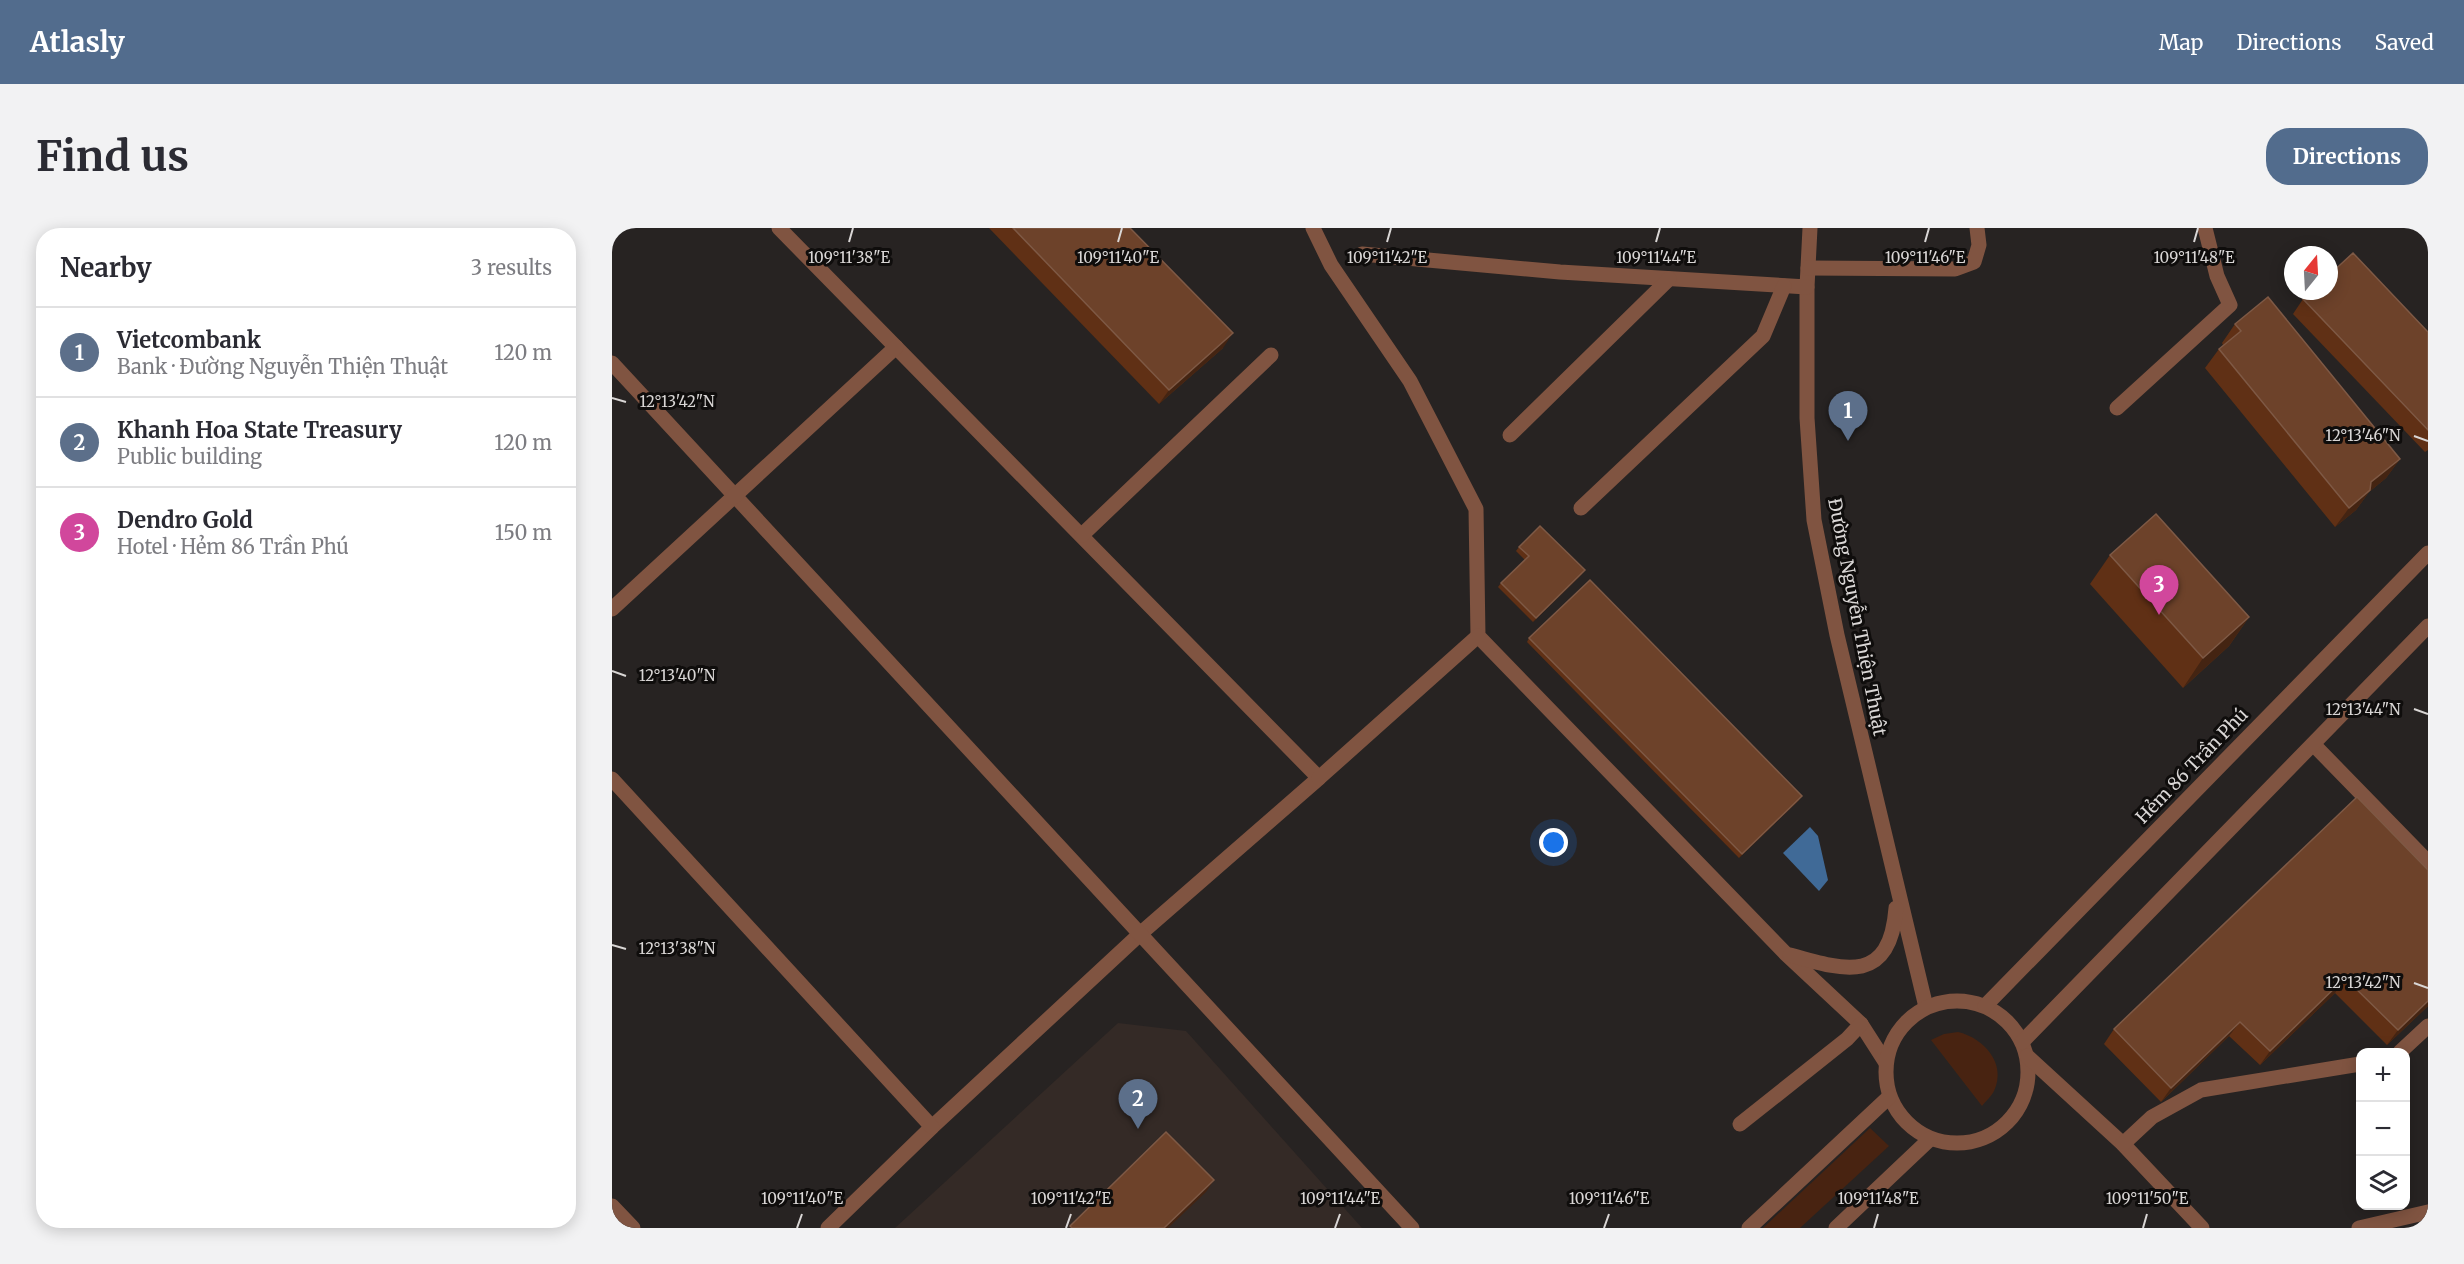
<!DOCTYPE html>
<html lang="en">
<head>
<meta charset="utf-8">
<style>
  body { margin:0; font-family:Merriweather,serif; background:#f2f2f3; color:#2b2b33 }
  .controls { position:absolute; right:18px; bottom:18px; display:grid; overflow:hidden; border-radius:12px; box-shadow:0 3px 15px #0003 }
  .controls button { width:54px; height:54px; display:grid; place-items:center; padding:0; border:0; border-bottom:2px solid #e1e1e2; background:#fff; color:#2b2b33; font:30px sans-serif }
  .compass { position:absolute; left:1672px; top:18px; width:54px; height:54px; border-radius:50%; background:#fff; box-shadow:0 3px 15px #0003; rotate:18deg }
  .you { position:absolute; left:942px; top:615px; width:21px; height:21px; margin:-15px; border:4px solid #fff; border-radius:50%; background:#1a73e8; box-shadow:0 0 0 9px #1a73e833 }
  .badge { display:grid; place-items:center; width:39px; height:39px; border-radius:50%; background:#526c8d; color:#fff; font-size:20px; font-weight:700 }
  .pin { position:absolute; translate:-50% -50px; filter:drop-shadow(0 2px 3px #0008) }
  .pin::after { content:''; position:absolute; top:32px; width:21px; height:18px; background:inherit; clip-path:polygon(0 0,100% 0,50% 100%) }
  .list { margin:0; padding:0; list-style:none }
  h2 { display:flex; justify-content:space-between; align-items:center; height:78px; margin:0; padding:0 24px; font-size:26px }
  h2 small { font-size:20px; font-weight:400; color:#7c7c81 }
  .list li { display:grid; grid-template-columns:39px 1fr auto; gap:18px; align-items:center; box-sizing:border-box; height:90px; padding:0 24px; border-top:2px solid #e1e1e2 }
  .list b { display:block; font-size:22px; white-space:nowrap }
  .list p { margin:0; font-size:20px; white-space:nowrap; color:#7c7c81 }
  .list em { font-size:20px; font-style:normal; color:#7c7c81 }
  .icon { flex:none; width:33px; height:33px; fill:none; stroke:currentColor; stroke-width:2; stroke-linecap:round; stroke-linejoin:round }
  .map { position:relative; flex:none; width:1816px; height:1000px; overflow:hidden; border-radius:24px }
  header { display:flex; align-items:center; gap:36px; box-sizing:border-box; height:84px; padding:0 30px; background:#526c8d; color:#fff }
  header strong { font-size:28px }
  nav { display:flex; gap:33px; margin-inline-start:auto; font-size:21px }
  .intro { display:flex; align-items:center; justify-content:space-between; box-sizing:border-box; height:144px; padding:0 36px }
  h1 { margin:0; font-size:42px }
  .button { padding:15px 27px; border-radius:24px; background:#526c8d; color:#fff; font-size:21px; font-weight:700 }
  main { display:flex; gap:36px; padding:0 36px }
  aside { flex:1; background:#fff; border-radius:24px; box-shadow:0 3px 15px #0003 }
  .map>svg:first-child { display:block }
</style>
</head>
<body>
<header>
<strong>Atlasly</strong>
<nav><a>Map</a><a>Directions</a><a>Saved</a></nav>
</header>
<div class="intro"><h1>Find us</h1><a class="button">Directions</a></div>
<main>
<aside>
<h2>Nearby<small>3 results</small></h2>
<ul class="list">
<li><span class="badge" style="background:#5c6f8a">1</span><div><b>Vietcombank</b><p>Bank · Đường Nguyễn Thiện Thuật</p></div><em>120 m</em></li>
<li><span class="badge" style="background:#5c6f8a">2</span><div><b>Khanh Hoa State Treasury</b><p>Public building</p></div><em>120 m</em></li>
<li><span class="badge" style="background:#d1479c">3</span><div><b>Dendro Gold</b><p>Hotel · Hẻm 86 Trần Phú</p></div><em>150 m</em></li>
</ul>
</aside>
<div class="map">
<svg width="1816" height="1000" viewBox="0 0 1816 1000">
  <rect width="100%" height="100%" fill="#272322"/>
  <polygon fill="#342a26" points="506,795 574,803 750,1000 283,1000"/>
  <g fill="#482311">
    <path d="M1346,804C1372,810 1395,836 1382,863C1379,869 1373,874 1370,878L1319,812L1332,806Z"/>
    <polygon points="1258,900 1277,918 1188,1000 1151,1000"/>
  </g>
  <polygon fill="#406a97" points="1198,599 1206,608 1216,652 1207,663 1171,625"/>
  <g fill="none" stroke-linecap="round" stroke-linejoin="round">
    <g stroke="#805441" stroke-width="15">
      <polyline points="167,0 707,550 528,706 320,899 216,1000"/>
      <polyline points="701,0 719,37 798,153 864,281 866,408 1174,726 1249,796 1274,835"/>
      <polyline points="1198,0 1195,59 1195,190 1202,292 1225,407 1314,779"/>
      <polyline points="750,26 948,44 1195,59"/>
      <polyline points="1196,40 1343,41 1362,34 1367,17 1365,0"/>
      <polyline points="0,135 800,1000"/>
      <polyline points="1505,180 1618,77 1605,48 1593,0"/>
      <polyline points="898,207 1057,51"/>
      <polyline points="969,280 1151,108 1172,58"/>
      <polyline points="470,307 659,127"/>
      <polyline points="0,381 284,119"/>
      <polyline points="1702,517 1816,634"/>
      <polyline points="707,550 866,408"/>
      <polyline points="0,551 320,899"/>
      <path d="M1178,727C1234,743 1278,756 1284,680"/>
      <circle cx="1345" cy="844" r="71"/>
      <polyline points="1373,778 1816,325"/>
      <polyline points="1410,814 1816,398"/>
      <polyline points="1788,824 1816,798"/>
      <polyline points="1415,828 1511,916 1590,1000"/>
      <polyline points="1128,896 1235,811 1249,796"/>
      <polyline points="1511,916 1540,889 1589,862 1748,836"/>
      <polyline points="0,978 21,1000"/>
      <polyline points="1137,1000 1277,869"/>
      <polyline points="1224,1000 1318,911"/>
      <polyline points="1747,1000 1816,984"/>
    </g>
  </g>
  <g fill="#603015">
    <polygon points="377,0 518,0 611,120 547,176"/>
    <polygon points="1691,71 1816,104 1816,222 1813,224 1681,86"/>
    <polygon points="1623,96 1788,231 1774,250 1757,264 1744,282 1723,299 1593,140 1607,121 1611,117 1610,115"/>
    <polygon points="907,319 970,346 921,394 886,359 889,355 913,332 904,323"/>
    <polygon points="1498,327 1637,389 1617,418 1571,460 1478,356"/>
    <polygon points="917,410 1187,572 1127,630 915,414"/>
    <polygon points="1816,642 1816,778 1775,817 1723,765 1648,837 1617,808 1549,874 1492,816 1502,801"/>
  </g>
  <g fill="#442412">
    <polygon points="621,105 611,120 547,176 557,162"/>
    <polygon points="1788,231 1774,250 1757,264 1744,282 1723,299 1737,280 1759,254"/>
    <polygon points="973,342 970,346 921,394 924,390"/>
    <polygon points="1637,389 1617,418 1571,460 1591,430"/>
    <polygon points="1190,568 1187,572 1127,630 1130,626"/>
    <polygon points="1733,750 1723,765 1648,837 1658,823"/>
    <polygon points="1816,773 1816,778 1775,817 1786,802"/>
    <polygon points="1628,794 1617,808 1549,874 1559,860"/>
    <polygon points="602,952 594,964 556,1000 552,1000"/>
  </g>
  <g fill="#6d422a" stroke="#7e5945" stroke-width="1.5">
    <polygon points="401,0 518,0 621,105 557,162"/>
    <polygon points="1741,25 1816,104 1816,202 1691,71 1700,63 1717,63 1717,47"/>
    <polygon points="1656,69 1788,231 1759,254 1758,262 1737,280 1607,121 1629,103 1623,96"/>
    <polygon points="1544,286 1637,389 1591,430 1498,327"/>
    <polygon points="928,298 973,342 924,390 889,355 917,328 907,319"/>
    <polygon points="978,352 1190,568 1130,626 917,410"/>
    <polygon points="1745,569 1816,642 1816,773 1786,802 1733,750 1658,823 1628,794 1559,860 1502,801"/>
    <polygon points="554,904 602,952 552,1000 460,1000 458,998"/>
  </g>
  <path fill="none" stroke="#d9d6d5" stroke-width="2" d="M237,14L241,0M506,14L510,0M775,14L779,0M1044,14L1048,0M1313,14L1317,0M1582,14L1586,0M0,170L14,174M1802,208L1816,213M0,443L14,448M1802,481L1816,486M0,717L14,721M1802,755L1816,760M185,1000L190,986M454,1000L459,986M723,1000L728,986M992,1000L997,986M1262,1000L1266,986M1531,1000L1535,986"/>
  <g text-anchor="middle" stroke-width="6" stroke-linejoin="round" paint-order="stroke">
    <g font-size="18" fill="#d9d6d5" stroke="#0f0d0c">
      <text transform="translate(1245 389) rotate(79)" y="6">Đường Nguyễn Thiện Thuật</text>
      <text transform="translate(1580 538) rotate(-46)" y="6">Hẻm 86 Trần Phú</text>
    </g>
  </g>
  <g font-size="15" text-anchor="middle" fill="#d9d6d5" stroke="#0f0d0c" stroke-width="6" stroke-linejoin="round" paint-order="stroke">
    <text x="237" y="35">109°11'38"E</text>
    <text x="506" y="35">109°11'40"E</text>
    <text x="775" y="35">109°11'42"E</text>
    <text x="1044" y="35">109°11'44"E</text>
    <text x="1313" y="35">109°11'46"E</text>
    <text x="1582" y="35">109°11'48"E</text>
    <text x="65" y="179">12°13'42"N</text>
    <text x="1751" y="213">12°13'46"N</text>
    <text x="65" y="453">12°13'40"N</text>
    <text x="1751" y="487">12°13'44"N</text>
    <text x="65" y="726">12°13'38"N</text>
    <text x="1751" y="760">12°13'42"N</text>
    <text x="190" y="976">109°11'40"E</text>
    <text x="459" y="976">109°11'42"E</text>
    <text x="728" y="976">109°11'44"E</text>
    <text x="997" y="976">109°11'46"E</text>
    <text x="1266" y="976">109°11'48"E</text>
    <text x="1535" y="976">109°11'50"E</text>
  </g>
</svg>
<div class="controls">
<button>+</button>
<button>−</button>
<button><svg class="icon" aria-label="layers" viewBox="0 0 24 24"><path d="M12 4l9 5-9 5-9-5zM3 14l9 5 9-5"/></svg></button>
</div>
<svg class="compass" viewBox="-18 -18 36 36"><path d="M0-13l5 13h-10z" fill="#e53935"/><path d="M0 13l5-13h-10z" fill="#7c7c81"/></svg>
<div class="you"></div>
<div class="pin badge" style="left:1236px;top:213px;background:#5c6f8a">1</div>
<div class="pin badge" style="left:526px;top:901px;background:#5c6f8a">2</div>
<div class="pin badge" style="left:1547px;top:387px;background:#d1479c">3</div>
</div>
</main>
</body>
</html>
